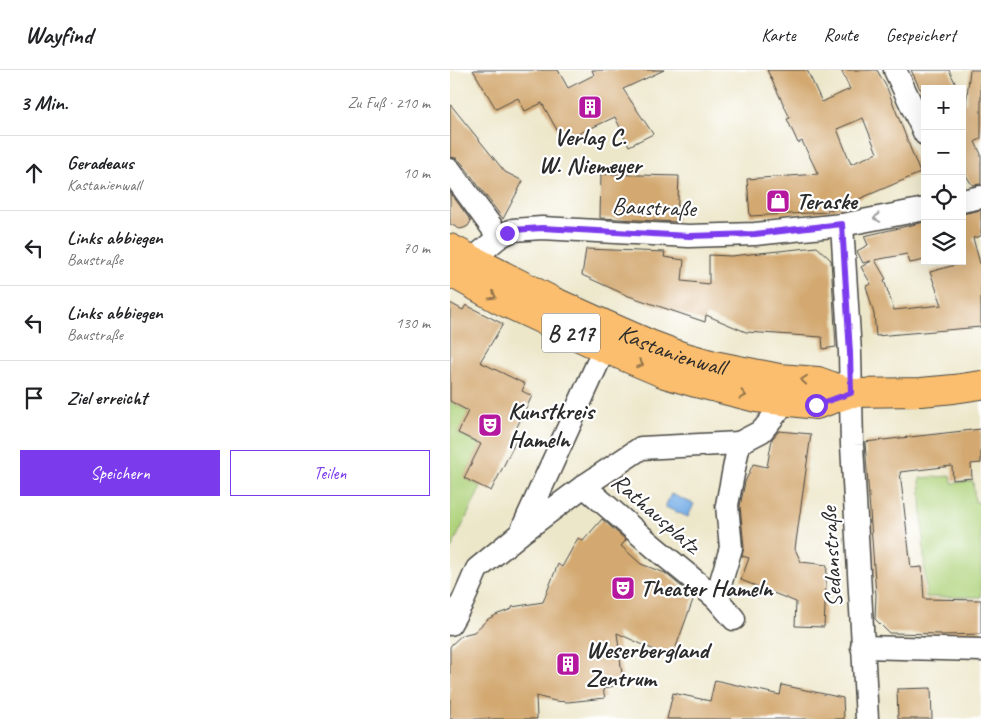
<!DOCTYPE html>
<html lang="de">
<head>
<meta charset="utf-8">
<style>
  body { margin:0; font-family:Caveat,sans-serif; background:#f6f6f6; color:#202124 }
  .controls { position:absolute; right:15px; top:15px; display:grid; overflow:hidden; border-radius:0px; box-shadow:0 5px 20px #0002 }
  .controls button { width:45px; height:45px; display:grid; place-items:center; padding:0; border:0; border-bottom:1px solid #e0e0e0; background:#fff; color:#202124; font:25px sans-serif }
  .stop { position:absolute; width:15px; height:15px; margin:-11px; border:4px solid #7c3aed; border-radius:50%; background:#fff }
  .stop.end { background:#7c3aed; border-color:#fff; box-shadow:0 1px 5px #0008 }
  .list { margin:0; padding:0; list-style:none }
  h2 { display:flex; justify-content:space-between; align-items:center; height:65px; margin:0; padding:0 20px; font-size:21px }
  h2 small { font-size:16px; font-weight:400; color:#757577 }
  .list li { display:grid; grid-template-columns:32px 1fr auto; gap:15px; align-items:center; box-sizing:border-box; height:75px; padding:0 20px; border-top:1px solid #e0e0e0 }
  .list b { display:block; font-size:19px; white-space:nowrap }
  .list p { margin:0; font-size:16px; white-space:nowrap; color:#757577 }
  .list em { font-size:16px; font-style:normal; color:#757577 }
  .actions { display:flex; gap:10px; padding:15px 20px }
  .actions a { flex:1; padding:11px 0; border:1px solid #7c3aed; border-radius:0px; text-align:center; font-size:18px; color:#7c3aed }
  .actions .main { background:#7c3aed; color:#fff }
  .icon { flex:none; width:28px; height:28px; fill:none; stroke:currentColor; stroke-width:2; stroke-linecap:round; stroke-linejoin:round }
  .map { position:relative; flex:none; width:531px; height:649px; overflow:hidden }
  header { display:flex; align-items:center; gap:30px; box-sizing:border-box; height:70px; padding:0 25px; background:#fff; border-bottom:1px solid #e0e0e0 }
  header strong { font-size:24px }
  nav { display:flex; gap:28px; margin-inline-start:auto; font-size:18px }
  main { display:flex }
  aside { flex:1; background:#fff }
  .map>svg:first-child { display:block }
</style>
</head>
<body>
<header>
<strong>Wayfind</strong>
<nav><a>Karte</a><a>Route</a><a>Gespeichert</a></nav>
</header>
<main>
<aside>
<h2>3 Min.<small>Zu Fuß · 210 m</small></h2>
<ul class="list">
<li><svg class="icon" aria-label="ahead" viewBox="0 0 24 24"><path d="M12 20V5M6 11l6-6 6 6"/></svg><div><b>Geradeaus</b><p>Kastanienwall</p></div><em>10 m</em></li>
<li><svg class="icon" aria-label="left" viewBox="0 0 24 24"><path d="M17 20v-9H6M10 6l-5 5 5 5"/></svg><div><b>Links abbiegen</b><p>Baustraße</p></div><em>70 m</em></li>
<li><svg class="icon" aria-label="left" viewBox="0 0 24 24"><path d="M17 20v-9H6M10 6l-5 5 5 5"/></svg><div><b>Links abbiegen</b><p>Baustraße</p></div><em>130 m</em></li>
<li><svg class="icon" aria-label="arrive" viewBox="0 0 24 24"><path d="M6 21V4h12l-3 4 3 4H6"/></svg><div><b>Ziel erreicht</b></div></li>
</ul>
<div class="actions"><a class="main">Speichern</a><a>Teilen</a></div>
</aside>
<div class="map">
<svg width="531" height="649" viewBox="0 0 531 649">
  <rect width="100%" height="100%" fill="#fff"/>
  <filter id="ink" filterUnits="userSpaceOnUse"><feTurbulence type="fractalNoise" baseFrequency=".02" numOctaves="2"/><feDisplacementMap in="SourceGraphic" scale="10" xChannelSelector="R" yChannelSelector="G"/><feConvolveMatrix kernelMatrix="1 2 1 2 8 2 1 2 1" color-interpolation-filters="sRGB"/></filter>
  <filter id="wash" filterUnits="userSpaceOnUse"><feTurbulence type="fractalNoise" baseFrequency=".0096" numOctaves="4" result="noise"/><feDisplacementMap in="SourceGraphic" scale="20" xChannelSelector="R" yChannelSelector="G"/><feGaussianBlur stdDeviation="1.12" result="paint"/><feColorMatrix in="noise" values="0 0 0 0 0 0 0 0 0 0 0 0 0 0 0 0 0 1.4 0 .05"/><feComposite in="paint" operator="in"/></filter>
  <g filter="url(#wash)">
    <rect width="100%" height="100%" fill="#ede7ca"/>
    <g fill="#afd37c" stroke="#6d7f54">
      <polygon points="0,331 18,342 8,363 31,375 14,408 31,417 0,481"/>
      <polygon points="501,406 502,413 523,411 525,432 531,432 531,527 476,527 470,408"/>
    </g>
    <polygon fill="#76aee6" stroke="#506c88" points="221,424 244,434 238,447 215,437"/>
    <g id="blocks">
      <g fill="#d3a971" fill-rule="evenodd">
        <polygon points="23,0 108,0 118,18 144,5 142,0 214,0 173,19 203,64 179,76 165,47 113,71 92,33 75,41 68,28 46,39"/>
        <path d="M317,0H357L372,32L400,19L391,0H427L437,18L470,103L381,141L378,136V142L300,146L297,109L368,104L352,71L348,73L337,49L340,48ZM413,48L427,83L401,94L387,59Z"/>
        <polygon points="461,0 499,0 508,19 470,19"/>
        <polygon points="520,0 531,0 531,68 525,72 531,84 531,114 522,115 512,99 512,27 516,34"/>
        <polygon points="0,34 55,102 73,111 53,149 11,92 6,88 0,87"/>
        <polygon points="151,104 229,106 227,152 150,148"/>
        <polygon points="0,122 21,151 18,156 14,158 10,159 0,154"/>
        <polygon points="531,140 531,166 523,168 531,197 531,257 426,266 424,244 416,216 421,214 411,197 421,191 413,193 407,181 418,175 414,166 475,152 475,190 460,193 457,184 425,190 436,209 434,210 444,240 492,235 480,202 512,193 512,144"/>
        <polygon points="367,177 381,190 386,277 373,279 372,267 296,262 256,245 255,252 176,225 132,205 136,179 215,182 214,187 234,190 232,211 259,214 259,185 281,186"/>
        <polygon points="0,233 13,240 16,235 53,254 30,292 75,314 72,321 82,326 64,363 69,365 41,421 14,408 31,374 8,363 18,341 0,331"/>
        <polygon points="531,359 531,393 521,394 522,408 503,410 502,396 450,402 461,498 472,497 474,529 531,530 531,564 491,565 491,564 439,563 425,549 426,525 415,372"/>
        <polygon points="329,361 361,364 345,479 351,492 377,495 374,557 345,556 346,532 291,510 299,488 292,486 294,477 290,436 295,412 303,394 317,397 322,369"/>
        <polygon points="152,449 176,470 171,476 191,494 215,503 244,527 222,588 167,563 173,613 153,619 155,628 118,632 105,631 86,626 87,649 0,649 0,577 2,574 12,565 24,562 38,549 48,544 62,539 62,537 93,532 108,494 112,497 128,468 133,471"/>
        <polygon points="265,610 330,625 332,615 393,628 394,649 217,649 223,623 260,631"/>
        <polygon points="481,618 482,649 448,649 447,619"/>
      </g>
    </g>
  </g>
  <g filter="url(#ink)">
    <use href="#blocks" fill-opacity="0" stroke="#484743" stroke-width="1"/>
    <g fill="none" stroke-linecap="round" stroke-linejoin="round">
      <g stroke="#484743" stroke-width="25">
        <g id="minor">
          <polyline points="445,0 475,64"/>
          <polyline points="0,100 49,167"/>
          <polyline points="512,131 531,127"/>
          <polyline points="392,155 400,283 402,375 417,649"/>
          <polyline points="23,189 49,167 63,160 92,158 239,166 305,164 392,155 475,139"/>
          <polyline points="134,416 204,477 266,528 284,549"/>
          <polyline points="71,462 150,288"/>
          <polyline points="266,528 281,478 277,435 289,373 312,361 328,341"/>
          <polyline points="0,554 13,531 27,499 71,463 134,416 191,378 289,373"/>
          <polyline points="412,577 531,580"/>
        </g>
      </g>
      <g stroke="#484743" stroke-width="30">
        <g id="major">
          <path id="s1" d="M0,178L103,231L154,254L200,274L232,286L264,295L329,308L368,311L401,323L471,322L504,319L531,315"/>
          <polyline points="0,202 50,230 142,273 215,304 246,313 306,328 366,335 401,323"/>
        </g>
      </g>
      <use href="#minor" stroke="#fff" stroke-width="22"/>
      <use href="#major" stroke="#fbbe6e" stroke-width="28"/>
    </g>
    <defs><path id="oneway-chevron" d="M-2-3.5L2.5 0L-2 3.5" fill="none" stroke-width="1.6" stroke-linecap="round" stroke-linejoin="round" transform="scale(1.25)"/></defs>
    <use stroke="#a0a0a0" href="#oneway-chevron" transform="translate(427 148) rotate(169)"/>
    <g stroke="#93744c">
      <use href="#oneway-chevron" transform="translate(43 226) rotate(29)"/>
      <use href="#oneway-chevron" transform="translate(190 294) rotate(21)"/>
      <use href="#oneway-chevron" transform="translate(354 310) rotate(-175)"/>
      <use href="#oneway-chevron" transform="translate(293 325) rotate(12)"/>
    </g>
  </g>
  <g fill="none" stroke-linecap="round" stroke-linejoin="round" filter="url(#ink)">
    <polyline stroke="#7c3aed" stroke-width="6" points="57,163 63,160 92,158 239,166 305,164 392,154 400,283 401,323 366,335"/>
  </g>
  <defs>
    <g id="building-square" transform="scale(1.25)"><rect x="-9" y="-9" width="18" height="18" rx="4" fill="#b5179e" stroke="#fff"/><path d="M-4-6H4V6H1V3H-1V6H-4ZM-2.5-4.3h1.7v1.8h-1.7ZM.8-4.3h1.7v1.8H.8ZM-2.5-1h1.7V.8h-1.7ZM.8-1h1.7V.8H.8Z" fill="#fff"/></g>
    <g id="shop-square" transform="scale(1.25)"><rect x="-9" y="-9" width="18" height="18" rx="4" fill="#b5179e" stroke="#fff"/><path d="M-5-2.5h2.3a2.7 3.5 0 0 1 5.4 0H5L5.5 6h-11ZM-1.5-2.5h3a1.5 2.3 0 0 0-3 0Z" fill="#fff"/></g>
    <g id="theatre-square" transform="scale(1.25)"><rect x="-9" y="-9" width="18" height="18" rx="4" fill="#b5179e" stroke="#fff"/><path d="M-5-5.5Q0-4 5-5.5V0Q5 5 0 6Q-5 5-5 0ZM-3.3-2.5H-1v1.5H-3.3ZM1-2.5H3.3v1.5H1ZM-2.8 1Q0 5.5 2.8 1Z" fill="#fff"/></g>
  </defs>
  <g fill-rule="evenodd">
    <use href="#building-square" x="140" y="37"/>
    <use href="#shop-square" x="328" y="131"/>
    <use href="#theatre-square" x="40" y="355"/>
    <use href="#theatre-square" x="173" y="518"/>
    <use href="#building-square" x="118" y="594"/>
  </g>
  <g text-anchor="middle" stroke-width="4.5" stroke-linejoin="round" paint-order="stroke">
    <rect fill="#fff" stroke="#6b6b6b" stroke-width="1" x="92" y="243.5" width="58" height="39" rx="4"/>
    <g font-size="22" font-weight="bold" fill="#2b2b2b">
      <text x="121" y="271">B 217</text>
    </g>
    <g font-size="24" font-weight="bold" fill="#2b2b2b" stroke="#fff" text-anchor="start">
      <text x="140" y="75" text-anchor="middle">Verlag C.<tspan x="140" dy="28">W. Niemeyer</tspan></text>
      <text x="346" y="139">Teraske</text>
      <text x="58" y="349">Kunstkreis<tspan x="58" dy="28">Hameln</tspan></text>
      <text x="190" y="526">Theater Hameln</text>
      <text x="136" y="588">Weserbergland<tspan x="136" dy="28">Zentrum</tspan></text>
    </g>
    <g font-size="24" fill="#2b2b2b" stroke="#fff">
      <text transform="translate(204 137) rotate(2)" y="8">Baustraße</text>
      <text dy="8" stroke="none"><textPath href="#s1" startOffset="245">Kastanienwall</textPath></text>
      <text transform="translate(206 443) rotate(41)" y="8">Rathausplatz</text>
      <text transform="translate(381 487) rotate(-93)" y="8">Sedanstraße</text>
    </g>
  </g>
</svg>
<div class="controls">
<button>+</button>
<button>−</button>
<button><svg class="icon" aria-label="locate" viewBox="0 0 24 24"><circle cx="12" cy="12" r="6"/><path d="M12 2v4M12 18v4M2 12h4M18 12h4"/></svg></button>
<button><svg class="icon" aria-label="layers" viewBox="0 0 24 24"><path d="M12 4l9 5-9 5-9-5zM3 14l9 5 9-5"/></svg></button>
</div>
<div class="stop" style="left:366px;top:335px"></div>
<div class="stop end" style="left:57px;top:163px"></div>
</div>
</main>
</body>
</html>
